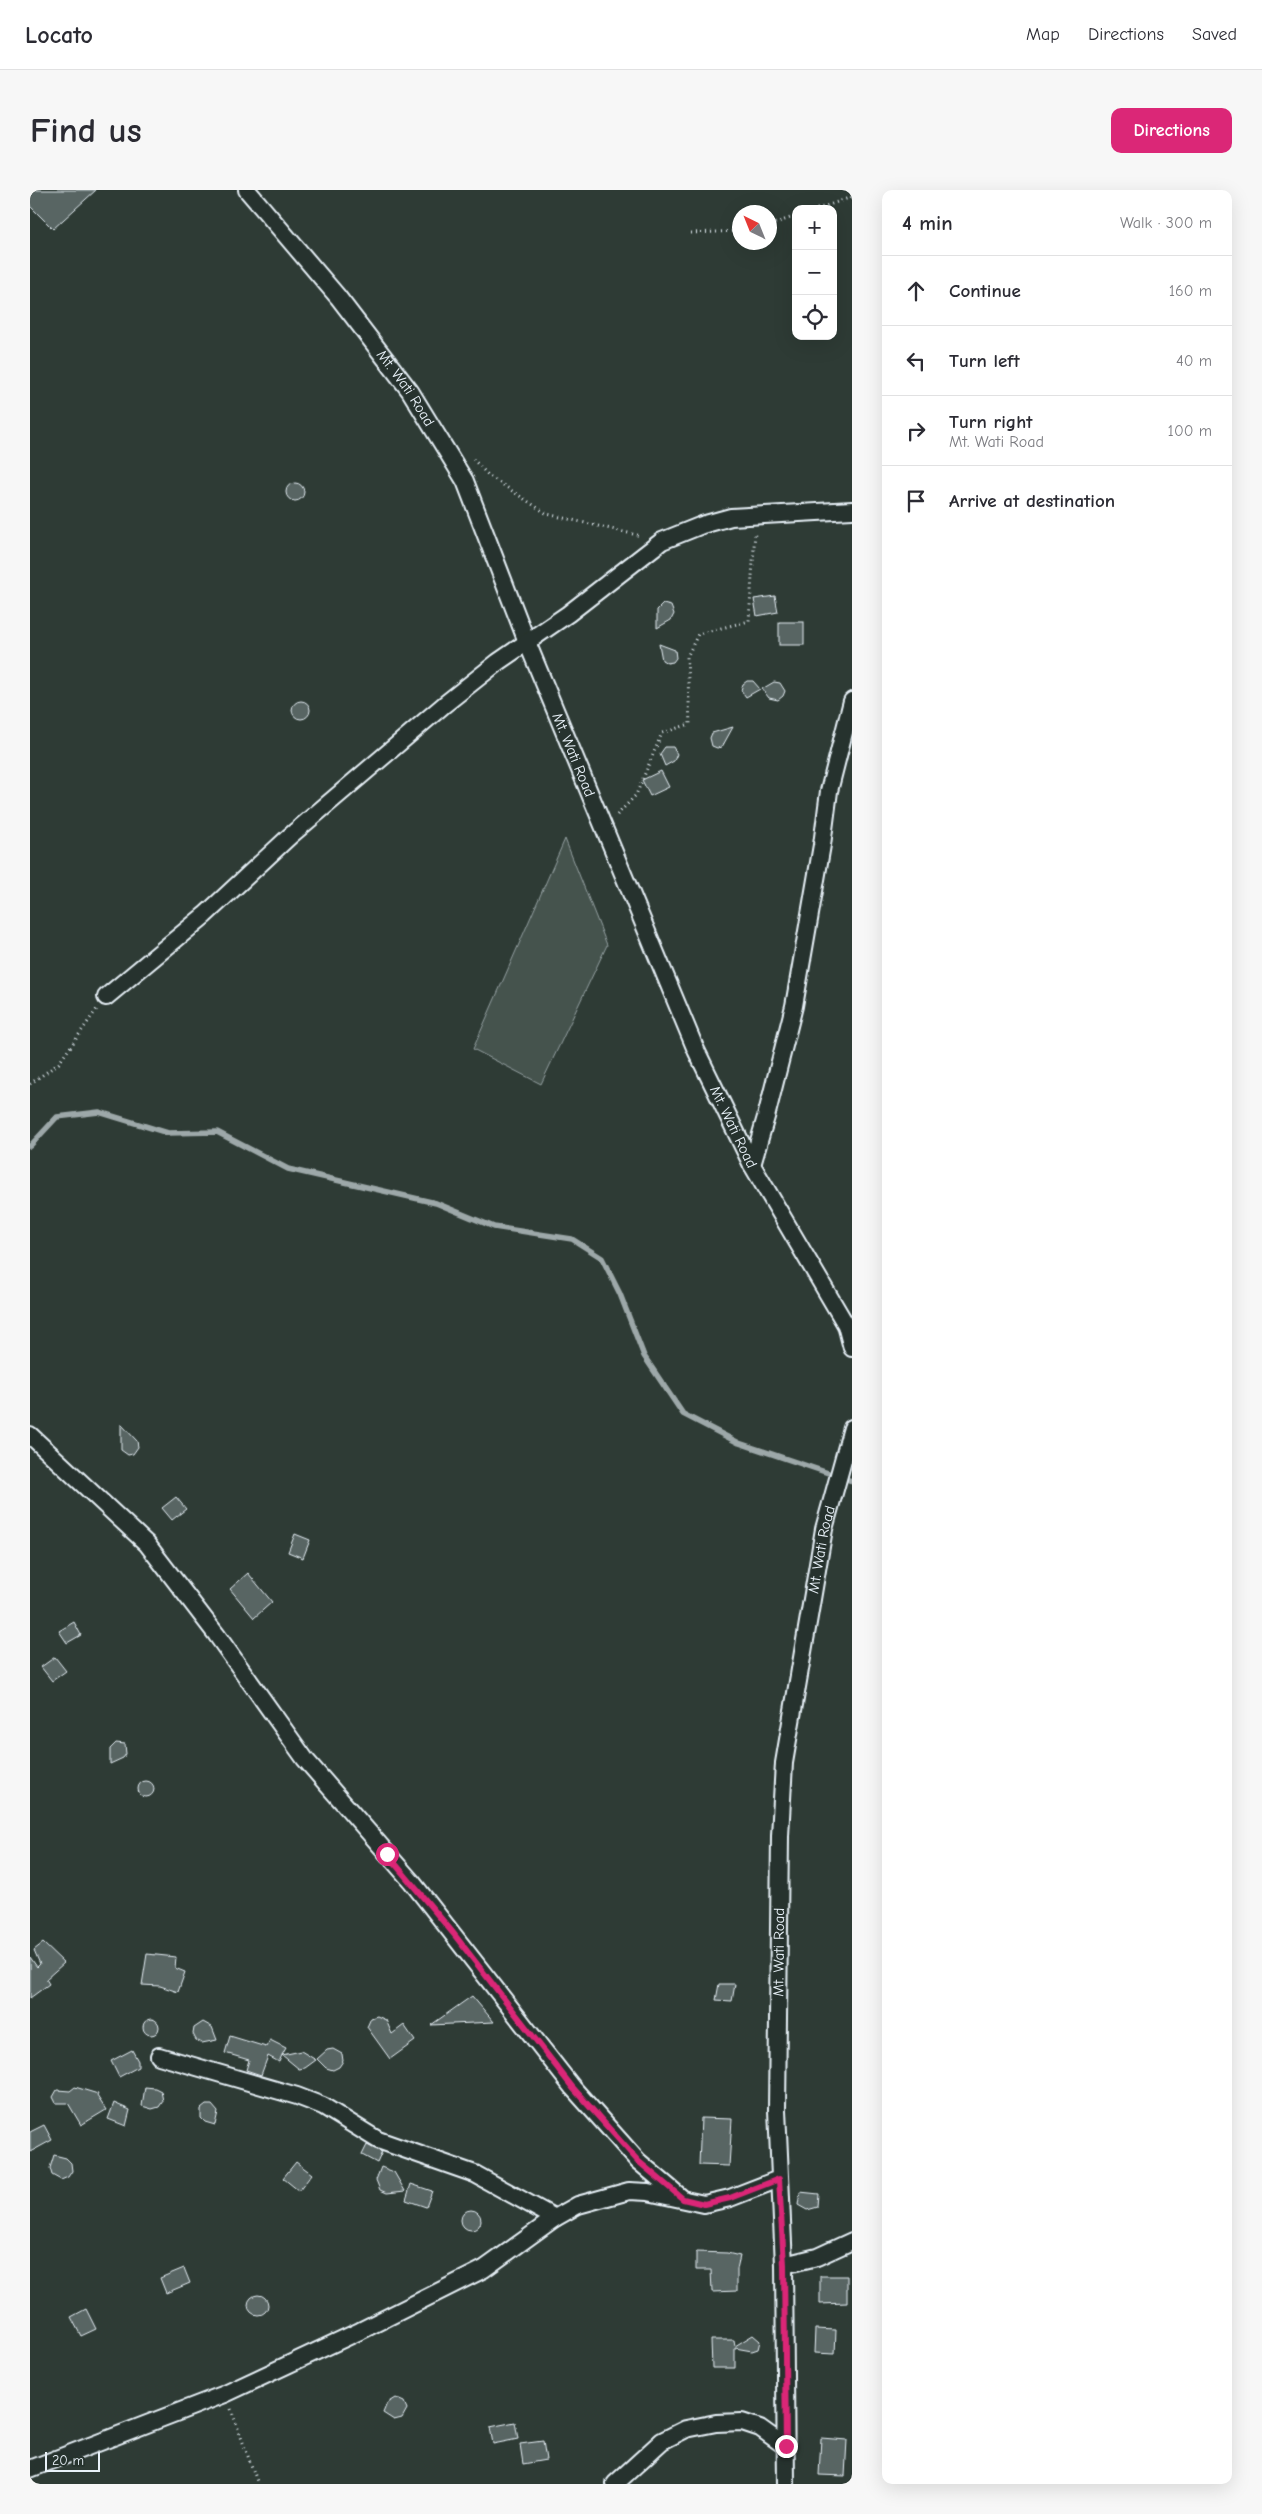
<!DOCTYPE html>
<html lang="en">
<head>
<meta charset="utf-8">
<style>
  body { margin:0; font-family:"Comic Neue",sans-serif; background:#f7f7f7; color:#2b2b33 }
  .controls { position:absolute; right:15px; top:15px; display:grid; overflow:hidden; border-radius:10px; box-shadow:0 5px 20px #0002 }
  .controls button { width:45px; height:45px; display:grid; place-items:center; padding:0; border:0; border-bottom:1px solid #e1e1e2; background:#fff; color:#2b2b33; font:25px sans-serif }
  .compass { position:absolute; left:702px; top:15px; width:45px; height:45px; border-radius:50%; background:#fff; box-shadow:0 5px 20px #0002; rotate:317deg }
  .scale { position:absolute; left:15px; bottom:12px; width:55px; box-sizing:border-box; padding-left:5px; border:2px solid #e8f1f8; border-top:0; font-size:14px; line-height:18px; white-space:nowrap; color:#e8f1f8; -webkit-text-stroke:4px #26332d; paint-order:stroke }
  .stop { position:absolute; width:15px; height:15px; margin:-11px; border:4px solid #db2777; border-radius:50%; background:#fff }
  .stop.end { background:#db2777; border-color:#fff; box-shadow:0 1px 5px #0008 }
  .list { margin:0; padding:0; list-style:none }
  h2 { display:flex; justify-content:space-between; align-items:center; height:65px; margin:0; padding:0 20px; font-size:21px }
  h2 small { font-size:16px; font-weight:400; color:#7c7c81 }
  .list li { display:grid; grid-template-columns:32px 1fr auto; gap:15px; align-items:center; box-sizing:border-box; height:70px; padding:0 20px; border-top:1px solid #e1e1e2 }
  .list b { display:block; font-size:19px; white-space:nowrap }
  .list p { margin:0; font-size:16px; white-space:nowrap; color:#7c7c81 }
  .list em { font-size:16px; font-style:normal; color:#7c7c81 }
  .icon { flex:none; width:28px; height:28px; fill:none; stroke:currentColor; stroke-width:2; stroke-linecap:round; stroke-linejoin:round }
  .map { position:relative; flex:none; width:822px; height:2294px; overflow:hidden; border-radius:10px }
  header { display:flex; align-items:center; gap:30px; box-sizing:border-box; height:70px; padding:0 25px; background:#fff; border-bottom:1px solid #e1e1e2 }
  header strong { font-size:24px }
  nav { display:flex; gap:28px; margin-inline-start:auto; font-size:18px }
  .intro { display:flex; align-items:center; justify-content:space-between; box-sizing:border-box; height:120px; padding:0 30px }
  h1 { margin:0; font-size:35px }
  .button { padding:12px 22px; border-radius:10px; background:#db2777; color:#fff; font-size:18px; font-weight:700 }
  main { display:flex; gap:30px; padding:0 30px }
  aside { flex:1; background:#fff; border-radius:10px; box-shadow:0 5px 20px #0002 }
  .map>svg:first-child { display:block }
</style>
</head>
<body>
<header>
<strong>Locato</strong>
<nav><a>Map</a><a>Directions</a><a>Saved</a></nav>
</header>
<div class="intro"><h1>Find us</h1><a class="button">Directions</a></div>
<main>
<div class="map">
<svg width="822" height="2294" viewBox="0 0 822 2294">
  <rect width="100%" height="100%" fill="#2e3b35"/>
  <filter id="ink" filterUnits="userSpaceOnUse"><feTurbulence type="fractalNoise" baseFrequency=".02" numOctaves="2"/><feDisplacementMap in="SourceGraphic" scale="10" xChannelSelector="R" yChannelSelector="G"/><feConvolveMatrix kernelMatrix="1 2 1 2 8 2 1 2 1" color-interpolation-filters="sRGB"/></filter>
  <g filter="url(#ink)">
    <polygon fill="#45524e" stroke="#96a2a3" points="535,649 577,755 511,894 443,859"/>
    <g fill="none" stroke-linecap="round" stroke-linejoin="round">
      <polyline stroke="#9da8a9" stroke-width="5.5" points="0,956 27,927 69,922 138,943 187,942 258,979 406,1013 464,1037 542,1049 572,1068 590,1104 614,1166 653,1224 709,1253 822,1291"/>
    </g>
    <g fill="#596563" stroke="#e8f1f8">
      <polygon points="0,0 66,0 23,39 0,16"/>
      <circle cx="265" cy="302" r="9"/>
      <polygon points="745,406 748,422 727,426 724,409"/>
      <polygon points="633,414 641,416 644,424 641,430 627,438 627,420"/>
      <rect x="749" y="432" width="25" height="23"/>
      <polygon points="629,454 645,460 646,468 643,472 637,473 632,470"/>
      <polygon points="717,491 723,491 730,499 716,507 711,500 713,494"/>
      <polygon points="744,492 750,493 755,501 753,506 748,510 739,508 732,499"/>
      <circle cx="271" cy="520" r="9"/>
      <polygon points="703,537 692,557 687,558 682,556 680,548 682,543"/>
      <polygon points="635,557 643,557 647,564 644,571 635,576 630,564"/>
      <polygon points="631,581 639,597 620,606 612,590"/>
      <polygon points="91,1234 107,1251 108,1257 103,1264 98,1265 91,1260"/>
      <polygon points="146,1307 156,1319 142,1330 132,1318"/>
      <polygon points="265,1344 280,1350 273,1368 258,1362"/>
      <polygon points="218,1383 242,1412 224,1428 200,1399"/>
      <polygon points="44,1432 51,1445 37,1453 29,1441"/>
      <polygon points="25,1467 36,1481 22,1491 11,1477"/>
      <polygon points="86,1553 95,1554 96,1564 93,1568 80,1574 80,1559"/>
      <circle cx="116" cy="1599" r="8"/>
      <polygon points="13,1753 34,1773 16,1789 19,1794 0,1808 0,1767 7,1777 10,1774 4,1760"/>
      <polygon points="117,1764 146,1767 145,1778 155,1782 148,1802 130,1796 112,1795"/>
      <polygon points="689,1794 705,1794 702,1811 686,1810"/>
      <polygon points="442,1806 464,1832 401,1835"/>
      <polygon points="347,1826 356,1830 362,1844 374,1835 385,1851 360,1869 337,1837 341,1828"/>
      <circle cx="121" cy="1837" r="8"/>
      <polygon points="173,1832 182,1837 187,1850 172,1853 166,1850 163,1844 164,1838"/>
      <polygon points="200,1846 236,1857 240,1850 256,1858 252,1865 271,1861 286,1870 275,1878 269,1879 252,1865 249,1872 238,1866 231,1885 216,1880 219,1870 195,1863"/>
      <polygon points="303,1859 312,1864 313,1871 309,1877 303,1880 296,1878 287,1869 297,1860"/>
      <polygon points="102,1860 108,1871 108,1877 89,1887 81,1871"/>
      <polygon points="45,1897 68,1904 67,1906 76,1920 51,1935 38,1913 26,1913 23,1907 27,1900 40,1901"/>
      <polygon points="115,1897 125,1898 131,1901 133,1911 129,1917 122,1919 112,1916"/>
      <polygon points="84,1913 100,1920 96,1936 78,1929"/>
      <polygon points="176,1915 182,1915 188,1922 185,1935 175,1932 171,1928 171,1919"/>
      <polygon points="671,1928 702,1929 699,1976 669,1975"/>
      <polygon points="14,1935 22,1950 0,1962 0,1942"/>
      <polygon points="337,1955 352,1962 347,1973 332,1965"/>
      <polygon points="24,1965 36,1968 41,1973 42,1981 38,1987 31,1990 22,1985 20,1978"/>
      <polygon points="266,1972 282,1984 269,2001 253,1988"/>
      <polygon points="351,1977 364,1982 375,2001 357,2003 350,2000 346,1990"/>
      <polygon points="381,1994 402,2001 396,2017 376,2010"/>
      <polygon points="770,2002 789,2004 788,2017 777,2020 768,2015"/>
      <circle cx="441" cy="2030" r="10"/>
      <polygon points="666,2062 697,2063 710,2066 707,2079 707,2101 682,2102 681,2080 666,2080"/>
      <polygon points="154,2078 160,2093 136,2103 130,2088"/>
      <polygon points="790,2086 817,2086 817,2113 790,2114"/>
      <circle cx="228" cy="2115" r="10"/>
      <polygon points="56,2119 66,2139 51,2146 41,2127"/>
      <polygon points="785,2139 806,2140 805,2164 784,2163"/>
      <polygon points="723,2145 730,2151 728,2159 722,2161 705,2158 705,2178 682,2178 681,2150 704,2150 705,2156"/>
      <polygon points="365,2208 374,2212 377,2219 372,2228 364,2230 353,2223 357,2213"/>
      <polygon points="485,2232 488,2249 463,2254 460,2237"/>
      <polygon points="791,2248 817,2250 815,2286 789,2285"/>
      <polygon points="513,2251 516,2270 493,2274 490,2254"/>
    </g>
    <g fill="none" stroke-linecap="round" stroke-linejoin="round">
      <g stroke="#e8f1f8" stroke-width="20">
        <g id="minor">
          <path id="s1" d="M217,0L308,107L380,201L435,291L497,452L666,860L722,975L816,1135L822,1158"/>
          <polyline points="76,807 175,725 260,646 415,514 468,472 538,424 632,351 672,335 701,327 822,320"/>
          <polyline points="722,975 736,927 764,816 792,655 799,601 822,511"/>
          <polyline points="0,1245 117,1354 186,1444 275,1569 382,1692 543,1898 608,1971 653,2009"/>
          <polyline points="129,1866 267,1906 293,1916 348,1950 445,1984 525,2028"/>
          <polyline points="754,2075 787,2067 822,2051"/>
          <polyline points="0,2279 195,2204 330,2141 454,2079 525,2028 548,2015 599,2001 618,2002 674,2014 700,2008 749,1989"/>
          <polyline points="585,2294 632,2251 656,2239 686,2233 712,2232 730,2238 755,2256"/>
          <path id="s2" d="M756,2294L754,2075L747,1920L750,1646L754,1573L794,1339L822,1238"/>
        </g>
      </g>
      <g stroke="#e8f1f8" stroke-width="3" stroke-dasharray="1 4" stroke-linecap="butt">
        <polyline points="787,19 822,7"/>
        <polyline points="740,35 766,26"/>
        <polyline points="661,43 710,41"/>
        <polyline points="443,269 458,285 517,324 611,346"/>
        <polyline points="587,625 606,605 632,543 660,534 657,467 668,444 719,431 725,342"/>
        <polyline points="0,894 29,873 67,819"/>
        <polyline points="201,2219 228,2294"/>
      </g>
      <use href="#minor" stroke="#26332d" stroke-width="16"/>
    </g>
  </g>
  <g fill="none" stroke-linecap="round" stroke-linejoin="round" filter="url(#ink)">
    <polyline stroke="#db2777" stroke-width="6" points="357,1664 423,1743 543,1898 608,1971 653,2009 674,2014 700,2008 749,1989 754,2075 756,2256"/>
  </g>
  <g text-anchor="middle" stroke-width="4" stroke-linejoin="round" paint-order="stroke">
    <g font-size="15" fill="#e8f1f8" stroke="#26332d">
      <text dy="5" stroke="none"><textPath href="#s1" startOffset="254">Mt. Wati Road</textPath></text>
      <text dy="5" stroke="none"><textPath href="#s1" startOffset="659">Mt. Wati Road</textPath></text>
      <text dy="5" stroke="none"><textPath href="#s1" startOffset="1064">Mt. Wati Road</textPath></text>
      <text dy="5" stroke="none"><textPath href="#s2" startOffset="938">Mt. Wati Road</textPath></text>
      <text dy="5" stroke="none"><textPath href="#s2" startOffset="532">Mt. Wati Road</textPath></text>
    </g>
  </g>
</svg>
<div class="controls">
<button>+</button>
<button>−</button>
<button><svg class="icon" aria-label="locate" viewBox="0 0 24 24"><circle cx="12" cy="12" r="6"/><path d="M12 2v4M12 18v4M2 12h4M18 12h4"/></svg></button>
</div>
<svg class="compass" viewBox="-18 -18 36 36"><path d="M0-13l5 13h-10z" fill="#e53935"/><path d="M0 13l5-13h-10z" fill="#7c7c81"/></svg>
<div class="scale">20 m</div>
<div class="stop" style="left:357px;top:1664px"></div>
<div class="stop end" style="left:756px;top:2256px"></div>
</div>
<aside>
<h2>4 min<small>Walk · 300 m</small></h2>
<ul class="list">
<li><svg class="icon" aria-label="ahead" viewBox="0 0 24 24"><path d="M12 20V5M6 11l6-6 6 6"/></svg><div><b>Continue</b></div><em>160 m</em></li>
<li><svg class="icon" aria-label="left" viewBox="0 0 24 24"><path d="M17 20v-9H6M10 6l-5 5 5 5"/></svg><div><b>Turn left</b></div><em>40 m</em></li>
<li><svg class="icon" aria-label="right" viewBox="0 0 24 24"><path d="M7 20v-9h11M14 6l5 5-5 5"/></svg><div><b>Turn right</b><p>Mt. Wati Road</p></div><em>100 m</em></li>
<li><svg class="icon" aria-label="arrive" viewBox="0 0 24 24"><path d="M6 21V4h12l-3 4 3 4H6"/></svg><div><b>Arrive at destination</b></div></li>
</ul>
</aside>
</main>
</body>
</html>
